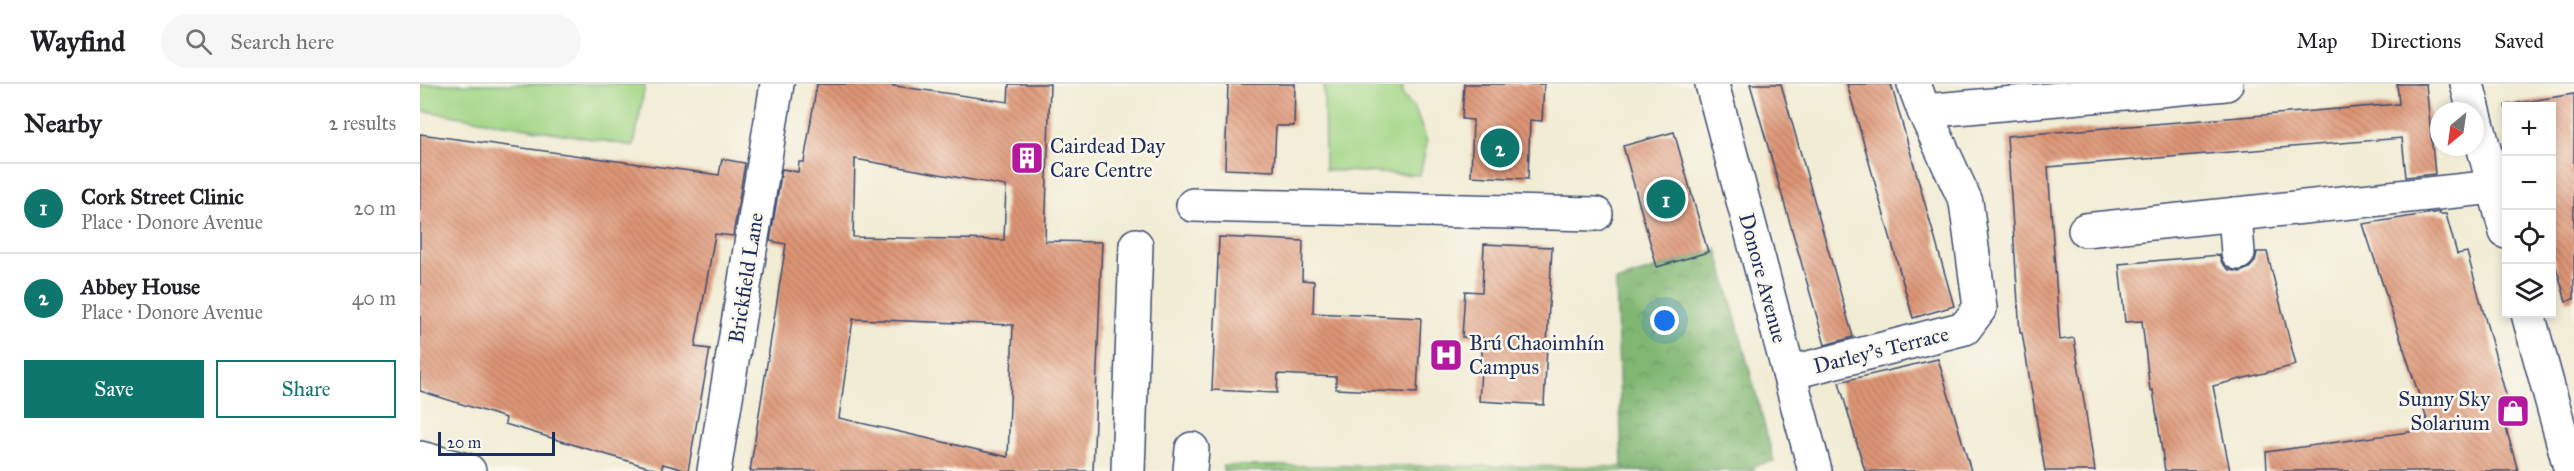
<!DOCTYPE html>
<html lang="en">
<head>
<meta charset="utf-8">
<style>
  body { margin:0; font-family:"IM FELL Great Primer",serif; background:#f6f6f6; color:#202124 }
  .controls { position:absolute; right:18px; top:18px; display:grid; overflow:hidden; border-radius:0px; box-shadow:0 3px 9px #0003 }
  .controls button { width:54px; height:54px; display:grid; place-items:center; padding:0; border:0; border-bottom:2px solid #e0e0e0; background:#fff; color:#202124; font:30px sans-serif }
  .compass { position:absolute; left:2010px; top:18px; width:54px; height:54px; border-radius:50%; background:#fff; box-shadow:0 3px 9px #0003; rotate:209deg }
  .scale { position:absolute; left:18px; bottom:15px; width:117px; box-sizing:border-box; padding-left:6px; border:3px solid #1b2f5e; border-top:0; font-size:16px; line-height:21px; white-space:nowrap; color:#1b2f5e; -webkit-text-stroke:4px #fbf7ec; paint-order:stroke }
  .you { position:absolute; left:1245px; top:237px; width:21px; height:21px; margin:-15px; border:4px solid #fff; border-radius:50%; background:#1a73e8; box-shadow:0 0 0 9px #1a73e833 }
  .badge { display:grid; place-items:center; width:39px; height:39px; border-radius:50%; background:#0f766e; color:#fff; font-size:20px; font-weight:700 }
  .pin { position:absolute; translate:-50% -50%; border:3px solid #fff; box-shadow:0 2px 6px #0006 }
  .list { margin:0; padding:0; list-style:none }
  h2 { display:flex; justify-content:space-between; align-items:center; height:78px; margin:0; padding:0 24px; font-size:26px }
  h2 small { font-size:20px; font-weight:400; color:#757577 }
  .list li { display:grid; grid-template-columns:39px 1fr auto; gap:18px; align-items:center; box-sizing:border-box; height:90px; padding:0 24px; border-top:2px solid #e0e0e0 }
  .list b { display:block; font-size:22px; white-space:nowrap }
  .list p { margin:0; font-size:20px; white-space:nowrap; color:#757577 }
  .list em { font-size:20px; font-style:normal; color:#757577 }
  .actions { display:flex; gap:12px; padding:18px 24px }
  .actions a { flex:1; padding:14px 0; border:2px solid #0f766e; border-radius:0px; text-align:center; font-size:21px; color:#0f766e }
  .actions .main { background:#0f766e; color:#fff }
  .icon { flex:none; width:33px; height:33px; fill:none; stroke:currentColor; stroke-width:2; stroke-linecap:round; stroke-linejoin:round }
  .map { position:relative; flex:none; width:2154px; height:387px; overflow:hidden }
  header { display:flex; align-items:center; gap:36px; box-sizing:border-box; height:84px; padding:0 30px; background:#fff; border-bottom:2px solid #e0e0e0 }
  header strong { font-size:28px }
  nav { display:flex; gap:33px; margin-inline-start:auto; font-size:21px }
  .search { width:420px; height:54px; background:#f6f6f6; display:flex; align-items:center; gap:15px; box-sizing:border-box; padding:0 21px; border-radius:33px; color:#757577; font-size:22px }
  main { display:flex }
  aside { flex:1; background:#fff }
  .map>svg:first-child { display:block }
</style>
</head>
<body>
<header>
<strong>Wayfind</strong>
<div class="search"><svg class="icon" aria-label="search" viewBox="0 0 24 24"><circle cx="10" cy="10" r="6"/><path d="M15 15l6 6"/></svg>Search here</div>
<nav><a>Map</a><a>Directions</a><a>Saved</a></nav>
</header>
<main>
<aside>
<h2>Nearby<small>2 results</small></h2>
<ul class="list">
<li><span class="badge">1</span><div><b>Cork Street Clinic</b><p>Place · Donore Avenue</p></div><em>20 m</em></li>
<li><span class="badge">2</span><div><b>Abbey House</b><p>Place · Donore Avenue</p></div><em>40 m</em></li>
</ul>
<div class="actions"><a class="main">Save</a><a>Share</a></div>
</aside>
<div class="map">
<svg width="2154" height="387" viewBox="0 0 2154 387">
  <defs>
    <pattern id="forest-crowns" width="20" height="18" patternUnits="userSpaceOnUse" patternTransform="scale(1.5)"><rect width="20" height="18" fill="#81b773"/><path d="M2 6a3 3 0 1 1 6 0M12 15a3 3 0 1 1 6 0" fill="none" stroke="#699562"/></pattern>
    <pattern id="building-back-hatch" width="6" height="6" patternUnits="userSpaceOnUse" patternTransform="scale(1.5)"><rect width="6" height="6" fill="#de9575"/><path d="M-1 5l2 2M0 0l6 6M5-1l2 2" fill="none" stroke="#b37a63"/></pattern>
  </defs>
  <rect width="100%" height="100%" fill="#fbf7ec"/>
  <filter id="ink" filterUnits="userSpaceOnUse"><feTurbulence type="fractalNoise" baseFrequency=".0167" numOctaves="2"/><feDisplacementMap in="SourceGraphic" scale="12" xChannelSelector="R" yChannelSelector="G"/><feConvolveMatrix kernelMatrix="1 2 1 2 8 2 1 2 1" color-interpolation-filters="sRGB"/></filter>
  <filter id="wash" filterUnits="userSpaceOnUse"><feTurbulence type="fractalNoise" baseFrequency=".008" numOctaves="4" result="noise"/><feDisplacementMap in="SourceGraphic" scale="24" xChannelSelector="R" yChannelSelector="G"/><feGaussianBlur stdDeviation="1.35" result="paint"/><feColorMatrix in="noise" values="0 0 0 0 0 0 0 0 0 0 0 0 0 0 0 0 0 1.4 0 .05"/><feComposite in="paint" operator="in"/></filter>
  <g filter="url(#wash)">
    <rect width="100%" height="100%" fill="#f1ecd4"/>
    <g fill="#a2d686" stroke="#5e8272" stroke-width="1.5">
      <polygon points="0,0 225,0 214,62 0,26"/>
      <polygon points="904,0 983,0 982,11 995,25 1007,58 1000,91 905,86"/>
      <polygon points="803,382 1333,383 1334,387 803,387"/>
    </g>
    <polygon fill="url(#forest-crowns)" stroke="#4e7368" stroke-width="1.5" points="1297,165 1354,377 1333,382 1334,387 1206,387 1202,382 1196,197"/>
    <g id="blocks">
      <g fill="url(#building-back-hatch)" fill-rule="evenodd">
        <path d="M397,0H461L588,18L589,0H630L625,157L682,158L673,387H330L366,160L350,157L362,85L378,88L379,78H384ZM435,75L586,102L584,156L433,153ZM433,235L593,241L588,373L419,334Z"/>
        <polygon points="808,0 875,0 874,42 856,42 854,87 805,85"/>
        <polygon points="1044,0 1124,0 1122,37 1110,36 1108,95 1051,92 1053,36 1042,35"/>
        <polygon points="1330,0 1361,0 1433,253 1405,261"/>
        <polygon points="1427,0 1471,0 1534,222 1493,234"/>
        <polygon points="1977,0 2006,0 2015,90 1986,93 1982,54 1628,83 1640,256 1654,254 1675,387 1625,387 1602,249 1600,249 1587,52 1979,20"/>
        <polygon points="2154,10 2154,215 2146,217 2132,169 2132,22 2086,22 2086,26 2085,21"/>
        <polygon points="1254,48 1288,168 1237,183 1203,62"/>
        <polygon points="0,50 299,91 302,75 325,79 313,152 295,150 275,263 290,265 268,387 243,380 241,387 85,340 86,334 0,307"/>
        <polygon points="2019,128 2019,130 2026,130 2037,170 2047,168 2092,333 2084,337 2098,387 1847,387 1846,368 2010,345 1943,140"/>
        <polygon points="799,153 883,157 882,196 894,197 893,229 1001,234 997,309 916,305 916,293 858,290 857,309 792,306"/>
        <polygon points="1064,160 1132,163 1124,321 1059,317 1063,254 1042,253 1045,207 1062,208"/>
        <polygon points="1837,168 1847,168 1876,281 1793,302 1810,387 1745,387 1733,306 1730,307 1722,237 1705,238 1699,180 1799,171 1802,179 1809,186 1820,188 1829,184 1835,178"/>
        <polygon points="1518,275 1551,387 1445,387 1419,298"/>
      </g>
    </g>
  </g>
  <g filter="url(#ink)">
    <use href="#blocks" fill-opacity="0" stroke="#3b4b70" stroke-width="1.5"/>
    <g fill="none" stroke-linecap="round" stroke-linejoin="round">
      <g stroke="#3b4b70" stroke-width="36">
        <g id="minor">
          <polyline points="1292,0 1395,387"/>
          <polyline points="2047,0 2054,27"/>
          <polyline points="1504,27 1806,0"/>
          <polyline points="2055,31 2086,148"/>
          <polyline points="773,121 1176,130"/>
          <polyline points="1815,130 1818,169"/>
          <polyline points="1665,146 2074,103"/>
          <polyline points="2108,230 2151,387"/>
          <polyline points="1369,289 1545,244 1560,224 1546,118 1504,27 1494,0"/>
          <polyline points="294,387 357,0"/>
          <polyline points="708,387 716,161"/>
          <polyline points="770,387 772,365"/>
        </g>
      </g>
      <g stroke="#3b4b70" stroke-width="36">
        <polyline id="major" points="0,374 49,387"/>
      </g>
      <use href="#minor" stroke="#fff" stroke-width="33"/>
      <use href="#major" stroke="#fff" stroke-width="33"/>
    </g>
  </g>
  <defs>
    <g id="building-square" transform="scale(1.725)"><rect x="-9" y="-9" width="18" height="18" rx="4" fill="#b5179e" stroke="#fbf7ec"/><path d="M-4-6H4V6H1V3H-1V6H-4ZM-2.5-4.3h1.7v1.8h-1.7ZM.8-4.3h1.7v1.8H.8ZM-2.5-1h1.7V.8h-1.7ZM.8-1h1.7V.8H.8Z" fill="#fff"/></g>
    <g id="hospital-square" transform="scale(1.725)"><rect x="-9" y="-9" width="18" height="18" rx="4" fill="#b5179e" stroke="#fbf7ec"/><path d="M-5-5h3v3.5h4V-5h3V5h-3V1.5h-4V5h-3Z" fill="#fff"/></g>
    <g id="shop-square" transform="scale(1.725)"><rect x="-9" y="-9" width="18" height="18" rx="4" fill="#b5179e" stroke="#fbf7ec"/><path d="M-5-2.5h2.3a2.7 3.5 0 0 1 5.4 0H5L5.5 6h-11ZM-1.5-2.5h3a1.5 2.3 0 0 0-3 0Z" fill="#fff"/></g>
  </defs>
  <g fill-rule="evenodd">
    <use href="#building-square" x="607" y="74"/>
    <use href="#hospital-square" x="1026" y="271"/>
    <use href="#shop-square" x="2093" y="327"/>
  </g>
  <g text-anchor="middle" stroke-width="5" stroke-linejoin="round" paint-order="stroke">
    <g font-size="21" fill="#1b2f5e" stroke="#fbf7ec" text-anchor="start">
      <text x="630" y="69">Cairdead Day<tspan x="630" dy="24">Care Centre</tspan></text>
      <text x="1049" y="266">Brú Chaoimhín<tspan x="1049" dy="24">Campus</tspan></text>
      <text x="2070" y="322" text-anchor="end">Sunny Sky<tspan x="2070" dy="24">Solarium</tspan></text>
    </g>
    <g font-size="21" fill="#1b2f5e" stroke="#fbf7ec">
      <text transform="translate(326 194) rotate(-81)" y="7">Brickfield Lane</text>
      <text transform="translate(1343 194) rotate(75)" y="7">Donore Avenue</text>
      <text transform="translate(1461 266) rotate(-14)" y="7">Darley's Terrace</text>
    </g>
  </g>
</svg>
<div class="controls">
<button>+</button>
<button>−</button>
<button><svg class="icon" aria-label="locate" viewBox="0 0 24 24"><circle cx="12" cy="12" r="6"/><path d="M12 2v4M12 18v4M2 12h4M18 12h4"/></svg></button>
<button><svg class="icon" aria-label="layers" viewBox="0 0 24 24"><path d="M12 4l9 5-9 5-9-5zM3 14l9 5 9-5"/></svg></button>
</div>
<svg class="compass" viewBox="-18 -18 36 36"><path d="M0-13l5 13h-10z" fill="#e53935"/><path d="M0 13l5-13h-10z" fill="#757577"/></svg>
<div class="scale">20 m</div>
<div class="you"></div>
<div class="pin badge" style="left:1246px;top:115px">1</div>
<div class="pin badge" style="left:1080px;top:64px">2</div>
</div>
</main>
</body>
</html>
